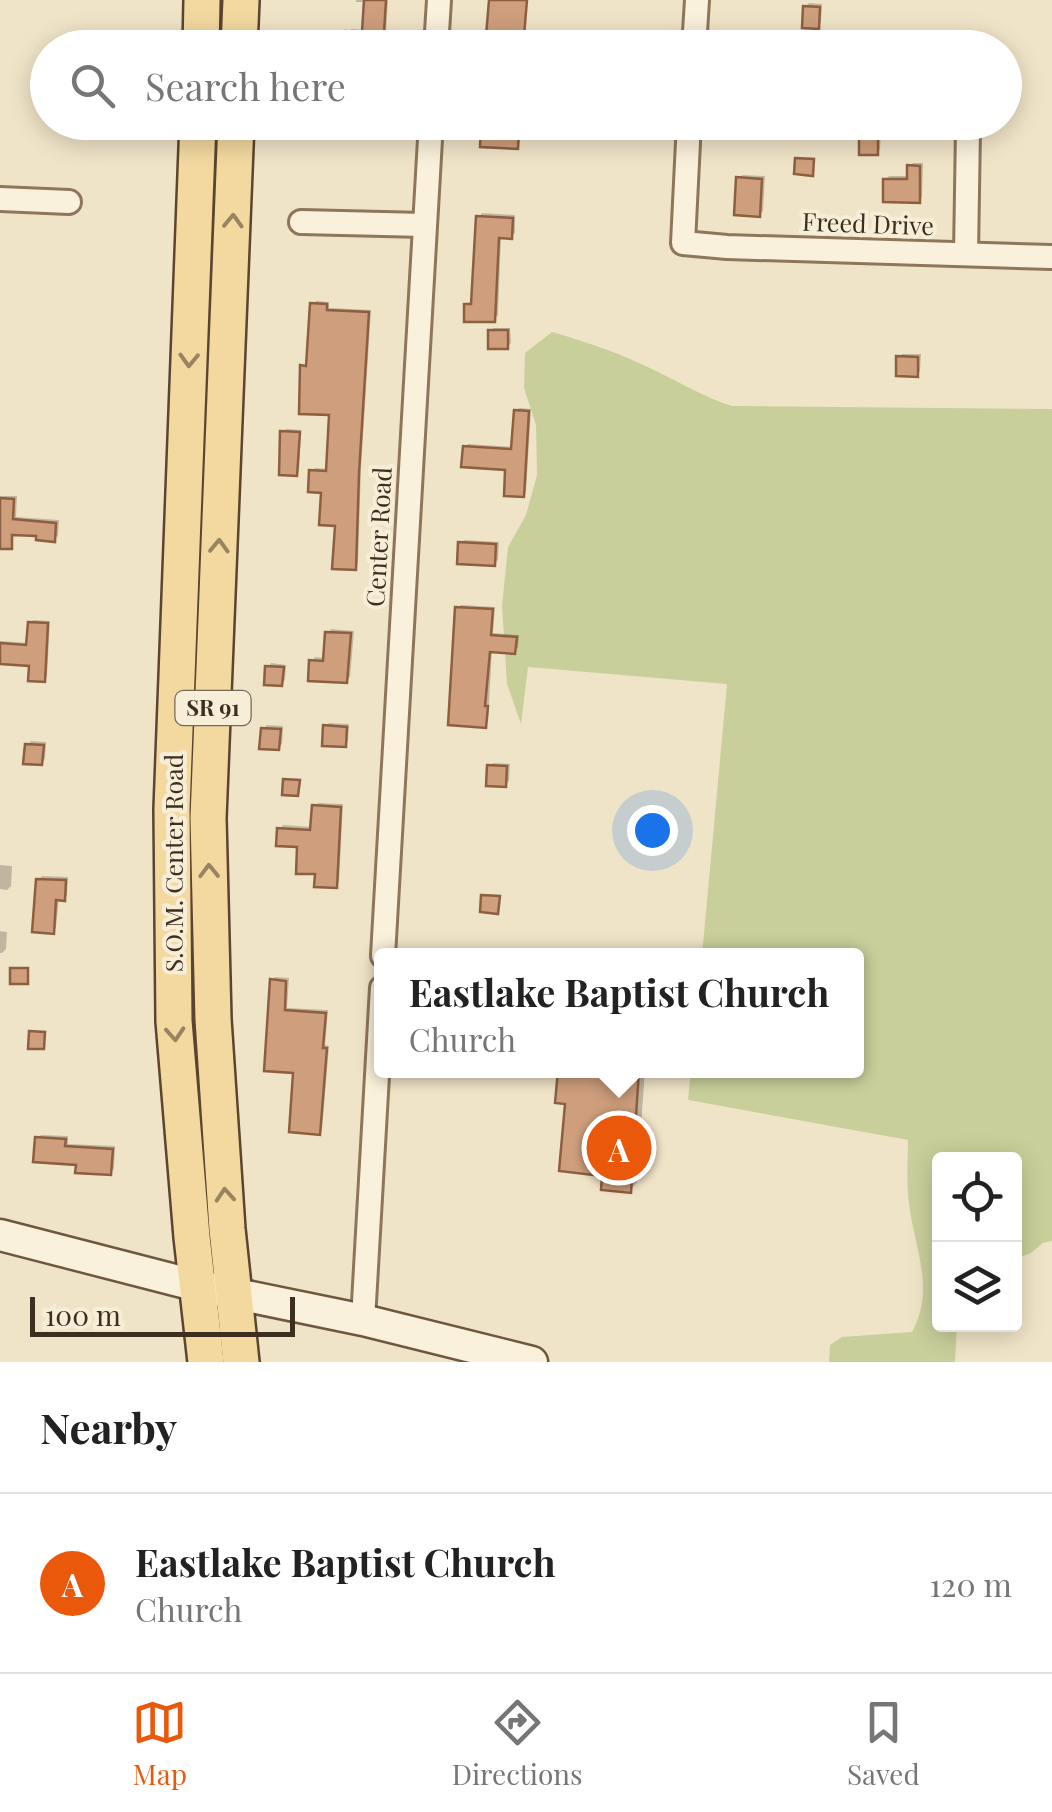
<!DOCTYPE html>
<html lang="en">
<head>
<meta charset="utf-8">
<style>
  body { margin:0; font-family:"Playfair Display",serif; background:#f2f2f2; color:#222 }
  .controls { position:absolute; right:30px; bottom:30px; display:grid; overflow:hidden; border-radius:10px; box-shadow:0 5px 25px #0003 }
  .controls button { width:90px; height:90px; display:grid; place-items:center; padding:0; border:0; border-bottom:2px solid #e0e0e0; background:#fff; color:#222; font:50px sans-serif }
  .scale { position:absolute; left:30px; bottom:25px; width:265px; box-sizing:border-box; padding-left:10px; border:5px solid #3d2e20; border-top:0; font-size:28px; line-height:35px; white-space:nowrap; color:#3d2e20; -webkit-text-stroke:8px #f7eed8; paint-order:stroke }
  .you { position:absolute; left:652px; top:830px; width:35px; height:35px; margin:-25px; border:8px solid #fff; border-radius:50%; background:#1a73e8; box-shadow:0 0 0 15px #1a73e833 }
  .badge { display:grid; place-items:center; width:65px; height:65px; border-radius:50%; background:#ea580c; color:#fff; font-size:32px; font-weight:700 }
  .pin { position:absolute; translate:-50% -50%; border:5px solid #fff; box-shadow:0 2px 10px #0006 }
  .popup { position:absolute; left:374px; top:948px; width:490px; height:130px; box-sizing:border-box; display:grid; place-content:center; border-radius:10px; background:#fff; filter:drop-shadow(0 2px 8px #0005); font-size:32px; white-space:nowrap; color:#767676 }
  .popup b { font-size:38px; color:#222 }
  .popup::after { content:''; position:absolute; left:50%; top:100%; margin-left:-20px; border:20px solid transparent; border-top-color:#fff }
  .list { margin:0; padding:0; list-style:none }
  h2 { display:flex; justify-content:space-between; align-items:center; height:130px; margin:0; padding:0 40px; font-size:42px }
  h2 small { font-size:32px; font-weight:400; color:#767676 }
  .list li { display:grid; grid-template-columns:65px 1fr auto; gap:30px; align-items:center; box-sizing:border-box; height:180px; padding:0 40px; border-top:2px solid #e0e0e0 }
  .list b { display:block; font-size:38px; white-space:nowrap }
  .list p { margin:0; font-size:32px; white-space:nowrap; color:#767676 }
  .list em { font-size:32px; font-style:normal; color:#767676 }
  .icon { flex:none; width:55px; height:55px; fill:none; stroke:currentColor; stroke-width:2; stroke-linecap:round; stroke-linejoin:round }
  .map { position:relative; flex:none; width:1052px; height:1362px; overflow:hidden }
  .search { position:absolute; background:#fff; box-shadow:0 5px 25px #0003; left:30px; right:30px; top:30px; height:110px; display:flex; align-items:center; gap:25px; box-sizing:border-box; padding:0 35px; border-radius:55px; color:#767676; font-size:38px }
  .sheet { height:310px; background:#fff }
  nav { display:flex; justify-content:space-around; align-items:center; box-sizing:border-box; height:140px; border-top:2px solid #e0e0e0; background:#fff; font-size:28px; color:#767676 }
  nav a { display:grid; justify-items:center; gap:5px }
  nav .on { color:#ea580c }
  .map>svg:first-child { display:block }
</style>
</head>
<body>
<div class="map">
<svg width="1052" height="1362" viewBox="0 0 1052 1362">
  <rect width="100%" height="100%" fill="#f0e4c8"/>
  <path fill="#c9cf9b" d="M552,332C587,342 622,354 654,370C681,383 704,397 732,406L1052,409V1241L1043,1243L1031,1253L1015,1259L1014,1160H940V1324L957,1325L955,1362H829L830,1345L842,1337L912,1332C936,1288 914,1248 909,1203C906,1182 908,1160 908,1140L688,1100L691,1071L856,1070V956L702,955L727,684L528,667L521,724L507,684L502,606L508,547L526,515L537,475L536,425L524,388L525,353Z"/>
  <g fill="#0003">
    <polygon points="356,0 388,0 385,48 347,48 348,32 351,29 365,30 366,2 356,2"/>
    <polygon points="490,0 527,0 523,48 487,47"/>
    <polygon points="809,3 822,4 821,22 818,26 805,7"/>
    <polygon points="484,122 521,122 520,142 517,146 482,144"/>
    <polygon points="865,133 881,134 880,149 877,153 862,137"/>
    <polygon points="913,163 923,163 922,197 919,200 885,180 889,176 909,176 909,166"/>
    <polygon points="742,175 765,176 763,211 759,215 739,179"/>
    <polygon points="482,213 515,215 515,233 511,237 501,236 498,315 494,319 466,305 473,301 479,217"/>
    <polygon points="316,301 329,302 329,308 371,310 361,468 358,564 355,567 323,490 312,471 315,468 329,469 332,412 303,366 309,363 313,304"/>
    <polygon points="494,328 510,328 511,343 507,347 490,331"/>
    <polygon points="902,354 921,354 920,371 917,374 898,357"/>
    <polygon points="519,408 531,409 526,492 523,495 508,468 465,447 468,444 513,447 516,411"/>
    <polygon points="286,429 301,430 299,471 296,473 283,432"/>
    <polygon points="0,496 17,496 16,517 59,520 58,536 54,539 39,534 0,532"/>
    <polygon points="464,540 499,542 498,560 494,563 461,544"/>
    <polygon points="461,605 495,607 493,633 519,635 518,648 514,651 492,649 488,722 485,725 457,608"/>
    <polygon points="33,620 50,621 47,676 44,680 31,663 0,662 0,641 29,643 30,623"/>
    <polygon points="331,629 354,631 350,677 346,680 312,661 315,657 326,658 328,633"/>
    <polygon points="271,663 286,665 285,680 281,684 268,667"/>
    <polygon points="329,723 349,724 348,741 345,744 326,726"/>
    <polygon points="267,725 283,726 282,744 278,747 263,729"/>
    <polygon points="31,741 46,742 45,759 41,763 27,745"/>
    <polygon points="493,763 510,764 509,781 505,784 490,766"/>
    <polygon points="318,803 343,804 339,882 336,886 317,872 299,845 280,829 283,825 312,827 314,806"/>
    <polygon points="0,865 12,866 11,886 7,890 0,889"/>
    <polygon points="42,876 68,877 67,895 64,898 59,898 56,927 53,931 38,880"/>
    <polygon points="0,931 7,932 6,949 2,953 0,953"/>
    <polygon points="275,977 289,978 287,1008 328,1010 325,1045 329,1046 322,1130 319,1133 296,1071 272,980"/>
    <polygon points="561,1070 645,1070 637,1182 630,1190 605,1173 568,1101"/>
    <polygon points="41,1135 68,1136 68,1144 115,1146 114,1169 110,1173 78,1162 37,1138"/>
  </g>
  <g fill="#cf9f7d" stroke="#8d5f41" stroke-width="2.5">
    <polygon points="364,0 386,0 383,48 344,48 345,31 362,32"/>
    <polygon points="489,0 527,0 523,48 485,48"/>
    <polygon points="803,6 820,7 819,29 802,28"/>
    <polygon points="481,125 519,128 518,149 480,147"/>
    <rect x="859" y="136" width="19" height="19"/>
    <polygon points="795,158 814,159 813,176 794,174"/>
    <polygon points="907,165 920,166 920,203 883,202 883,179 907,179"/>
    <polygon points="736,177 762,179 760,217 734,215"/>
    <polygon points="476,216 513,218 512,239 499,238 495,322 464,322 464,304 471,304"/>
    <polygon points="310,303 327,304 327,310 369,312 359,473 356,570 332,569 335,526 319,525 321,493 308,492 309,470 326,471 329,415 299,414 300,365 306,366"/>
    <rect x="488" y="330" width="20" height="19"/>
    <polygon points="896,356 918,357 918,377 896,376"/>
    <polygon points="514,410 529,411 524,497 504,496 505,470 461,467 463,446 511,449"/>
    <polygon points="280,431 300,432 297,476 279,475"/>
    <polygon points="0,498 14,499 13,519 56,523 55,542 36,540 36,536 12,535 12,549 0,549"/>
    <polygon points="458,542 496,544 495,566 457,564"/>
    <polygon points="455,607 493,609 491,635 517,637 515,654 490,652 485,706 488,706 486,728 448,725"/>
    <polygon points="28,622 48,623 45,682 28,681 29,666 0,664 0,643 26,645"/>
    <polygon points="325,632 351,633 347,683 308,681 309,660 323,661"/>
    <polygon points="265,666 284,667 282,686 264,685"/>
    <polygon points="323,725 347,727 346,747 322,746"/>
    <polygon points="261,728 281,729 279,750 259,749"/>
    <polygon points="25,744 44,745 42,765 23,764"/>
    <polygon points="487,765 507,766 506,787 486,786"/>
    <polygon points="283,779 300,780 298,796 282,795"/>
    <polygon points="312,805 341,807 337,888 314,887 315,874 296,874 297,847 276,846 277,828 310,830"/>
    <polygon points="36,879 66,880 65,901 56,900 54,934 32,932"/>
    <polygon points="481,895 500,896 498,914 480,912"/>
    <rect x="10" y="968" width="18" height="16"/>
    <polygon points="270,979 286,981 285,1010 326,1013 323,1048 327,1048 320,1135 289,1132 293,1073 264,1071"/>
    <polygon points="29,1031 45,1032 44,1049 28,1049"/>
    <polygon points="558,1070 639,1070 631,1193 601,1190 602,1176 559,1171 565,1104 555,1103"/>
    <polygon points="35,1137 66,1139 65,1146 113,1149 111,1175 75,1173 76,1165 33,1162"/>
  </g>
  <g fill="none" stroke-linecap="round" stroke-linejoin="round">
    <g stroke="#8d765c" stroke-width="28">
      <g id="street">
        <polyline points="436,48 439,0"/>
        <polyline points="694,48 697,0"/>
        <polyline points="689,122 683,243 727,247 1052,257"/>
        <polyline points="0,199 69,202"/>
        <polyline points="301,222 424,225"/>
        <polyline points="966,254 968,129"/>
        <polyline points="383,956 431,122"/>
        <polyline points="363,1320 382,988"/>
      </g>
    </g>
    <g stroke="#6f573f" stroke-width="35">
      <polyline id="secondary" points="0,1235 198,1286 363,1320 532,1362"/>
    </g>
    <g stroke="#5b4430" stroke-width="40">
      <g id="primary">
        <polyline points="201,48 202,0"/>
        <polyline points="239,48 241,0"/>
        <polyline points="198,122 172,809 174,1021 192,1237 206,1362"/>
        <polyline points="236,122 208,818 213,1019 227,1229 241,1362"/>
      </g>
    </g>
    <use href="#street" stroke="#faf1dc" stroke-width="22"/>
    <use href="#secondary" stroke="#faf1dc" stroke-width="30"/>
    <use href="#primary" stroke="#f3d9a0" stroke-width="35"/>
  </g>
  <defs><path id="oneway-chevron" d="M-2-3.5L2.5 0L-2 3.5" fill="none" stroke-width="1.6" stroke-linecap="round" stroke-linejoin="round" transform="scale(2.5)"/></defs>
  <g stroke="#988460">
    <use href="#oneway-chevron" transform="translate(233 221) rotate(-88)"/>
    <use href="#oneway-chevron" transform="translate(189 360) rotate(92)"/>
    <use href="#oneway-chevron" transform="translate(219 546) rotate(-88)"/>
    <use href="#oneway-chevron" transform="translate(209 871) rotate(-91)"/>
    <use href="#oneway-chevron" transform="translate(175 1034) rotate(86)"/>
    <use href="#oneway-chevron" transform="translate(225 1195) rotate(-94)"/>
  </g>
  <g text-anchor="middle" stroke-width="8" stroke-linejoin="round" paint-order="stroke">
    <rect fill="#f7eed8" stroke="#756857" stroke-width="2.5" x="175.5" y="691" width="75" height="34" rx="8"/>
    <g font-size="22" font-weight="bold" fill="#3d2e20">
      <text x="213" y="716">SR 91</text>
    </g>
    <g font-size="25" fill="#3d2e20" stroke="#f7eed8">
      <text transform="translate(868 224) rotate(2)" y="9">Freed Drive</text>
      <text transform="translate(379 537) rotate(-87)" y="9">Center Road</text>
      <text transform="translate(174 863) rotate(-90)" y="9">S.O.M. Center Road</text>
    </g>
  </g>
</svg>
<div class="controls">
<button><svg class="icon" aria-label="locate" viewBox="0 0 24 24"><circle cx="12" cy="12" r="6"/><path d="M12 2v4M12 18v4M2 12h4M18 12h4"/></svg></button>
<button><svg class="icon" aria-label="layers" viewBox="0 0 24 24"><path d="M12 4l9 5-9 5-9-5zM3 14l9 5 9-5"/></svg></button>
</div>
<div class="scale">100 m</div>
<div class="you"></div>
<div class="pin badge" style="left:619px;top:1148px">A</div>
<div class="popup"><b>Eastlake Baptist Church</b>Church</div>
<div class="search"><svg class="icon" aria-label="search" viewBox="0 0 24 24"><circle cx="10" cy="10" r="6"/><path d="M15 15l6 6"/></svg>Search here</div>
</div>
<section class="sheet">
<h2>Nearby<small></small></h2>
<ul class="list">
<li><span class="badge">A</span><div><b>Eastlake Baptist Church</b><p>Church</p></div><em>120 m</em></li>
</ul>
</section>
<nav>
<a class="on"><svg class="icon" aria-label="map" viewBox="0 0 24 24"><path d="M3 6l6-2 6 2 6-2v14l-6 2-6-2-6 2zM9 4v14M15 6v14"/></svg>Map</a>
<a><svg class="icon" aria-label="directions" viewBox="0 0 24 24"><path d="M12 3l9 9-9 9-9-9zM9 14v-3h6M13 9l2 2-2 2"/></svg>Directions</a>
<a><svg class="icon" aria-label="saved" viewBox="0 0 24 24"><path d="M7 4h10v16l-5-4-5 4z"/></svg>Saved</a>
</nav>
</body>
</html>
